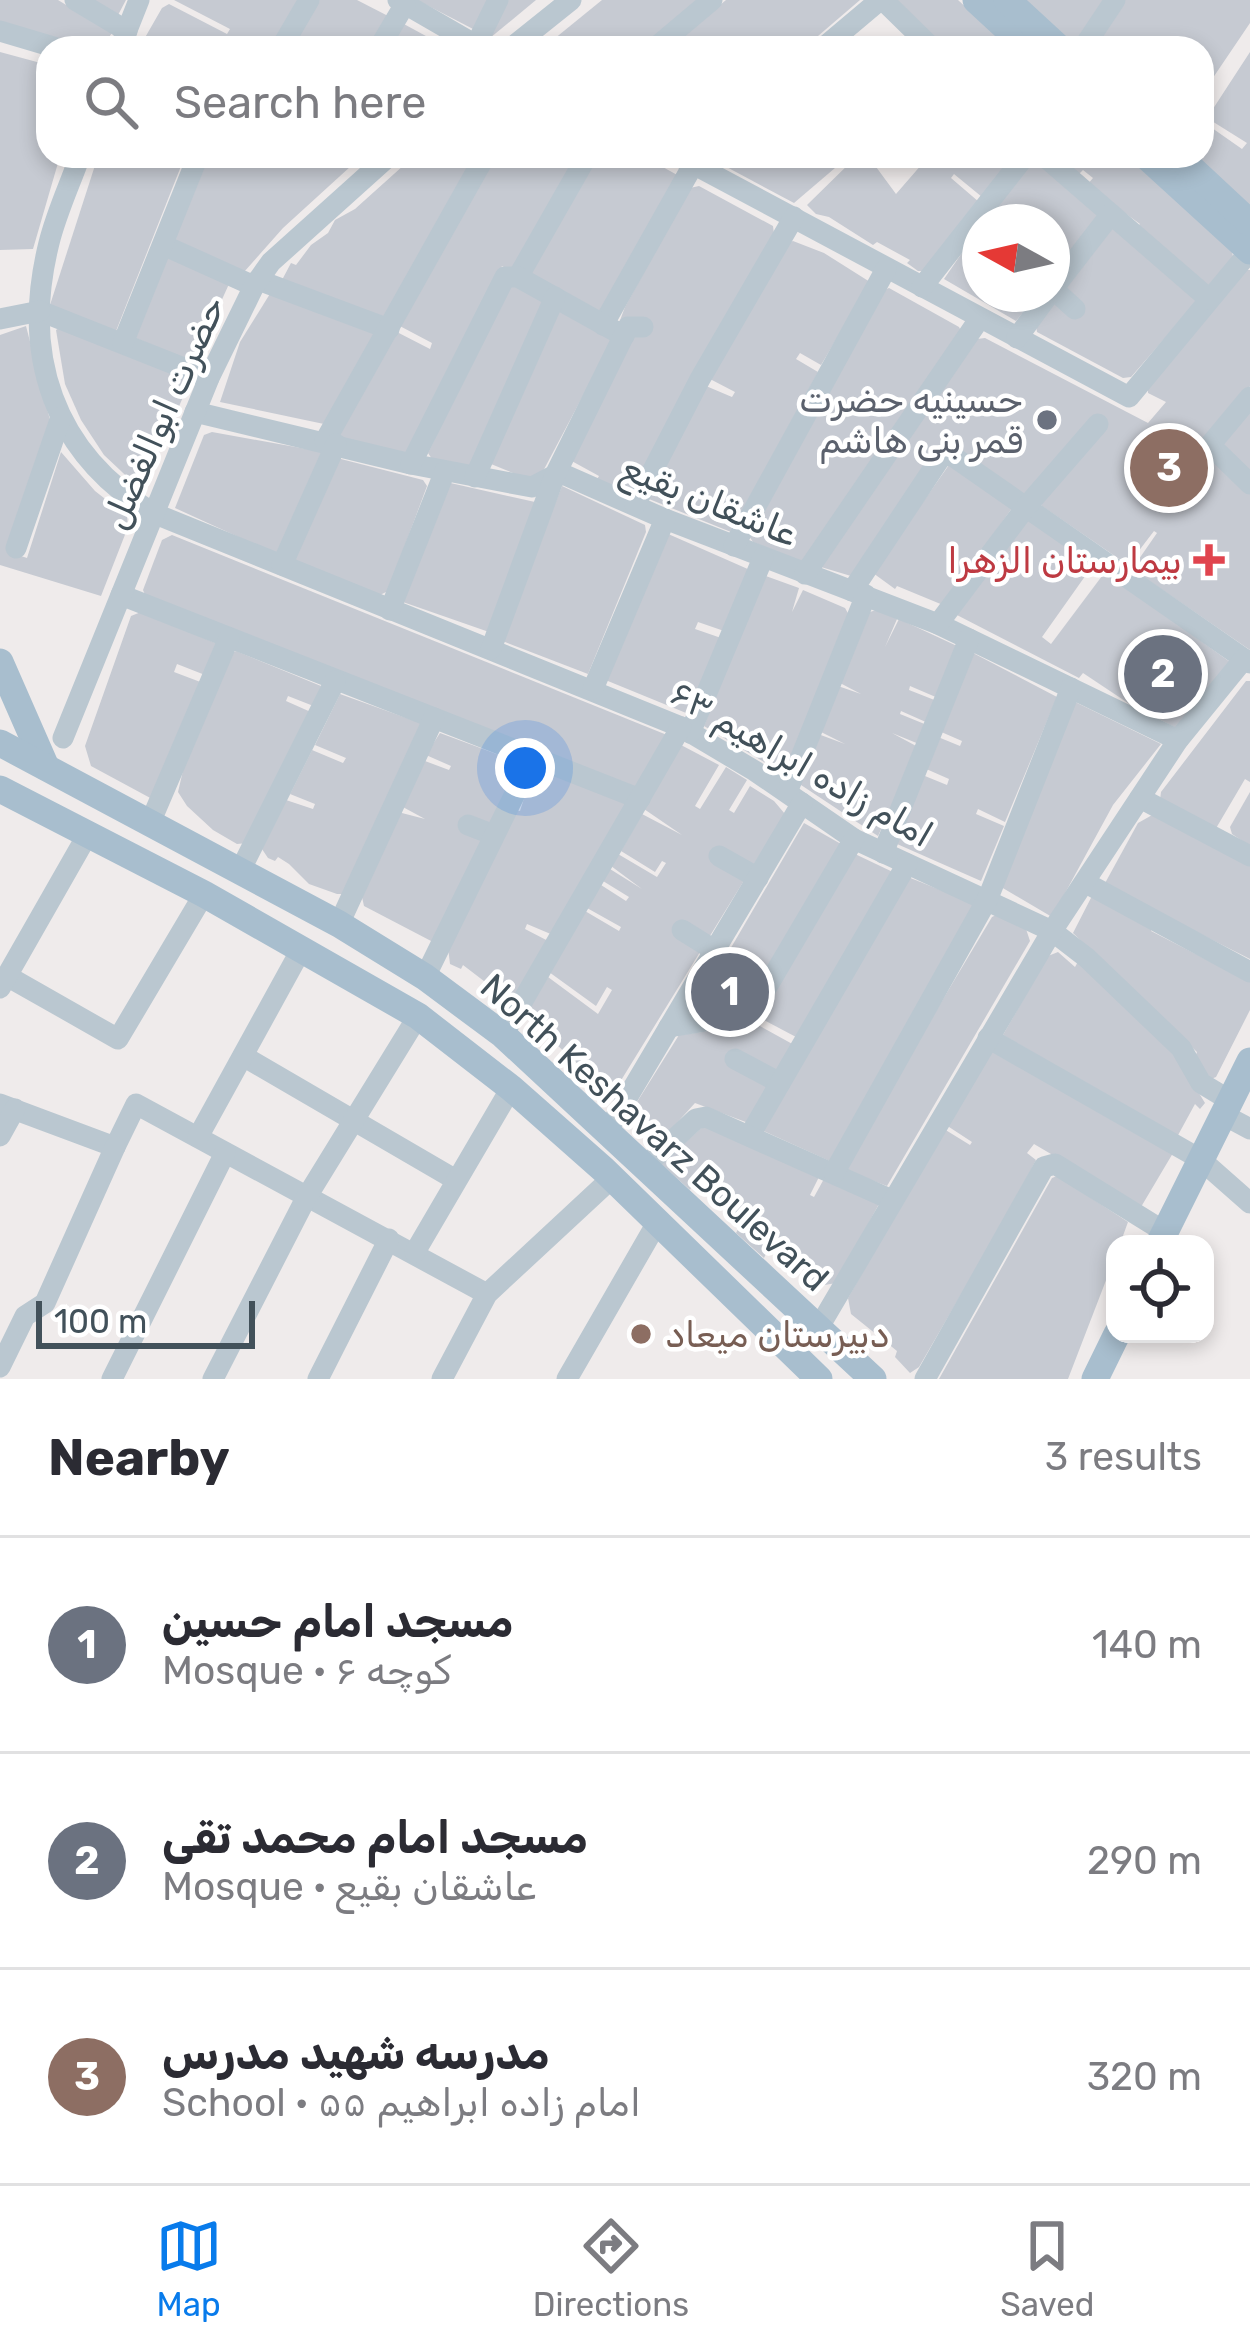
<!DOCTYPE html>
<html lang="en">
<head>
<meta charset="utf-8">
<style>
  body { margin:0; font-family:Rubik,"Noto Sans Arabic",sans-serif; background:#f2f2f3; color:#2b2b33 }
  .controls { position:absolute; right:36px; bottom:36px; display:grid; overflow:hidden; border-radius:24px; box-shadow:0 6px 18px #0003 }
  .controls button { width:108px; height:108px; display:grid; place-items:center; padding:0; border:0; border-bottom:3px solid #e1e1e2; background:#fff; color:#2b2b33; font:60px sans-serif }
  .compass { position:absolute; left:962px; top:204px; width:108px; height:108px; border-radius:50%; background:#fff; box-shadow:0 6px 18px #0003; rotate:278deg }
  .scale { position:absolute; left:36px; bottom:30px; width:219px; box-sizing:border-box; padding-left:12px; border:6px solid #42515a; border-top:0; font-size:33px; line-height:42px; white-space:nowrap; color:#42515a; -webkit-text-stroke:9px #fff; paint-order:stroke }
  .you { position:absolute; left:525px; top:768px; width:42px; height:42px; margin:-30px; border:9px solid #fff; border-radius:50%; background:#1a73e8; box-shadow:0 0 0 18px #1a73e833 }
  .badge { display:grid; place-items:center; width:78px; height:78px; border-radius:50%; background:#087beb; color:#fff; font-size:39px; font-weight:700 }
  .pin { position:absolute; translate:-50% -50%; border:6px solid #fff; box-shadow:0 3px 12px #0006 }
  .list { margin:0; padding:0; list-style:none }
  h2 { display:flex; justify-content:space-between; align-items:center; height:156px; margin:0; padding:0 48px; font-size:51px }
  h2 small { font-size:39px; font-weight:400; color:#7c7c81 }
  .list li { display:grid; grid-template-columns:78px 1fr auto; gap:36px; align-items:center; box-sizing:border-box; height:216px; padding:0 48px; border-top:3px solid #e1e1e2 }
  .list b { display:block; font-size:45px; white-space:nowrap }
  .list p { margin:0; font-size:39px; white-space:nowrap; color:#7c7c81 }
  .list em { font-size:39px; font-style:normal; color:#7c7c81 }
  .icon { flex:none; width:66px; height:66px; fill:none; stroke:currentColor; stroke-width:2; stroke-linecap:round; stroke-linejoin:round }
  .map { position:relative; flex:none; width:1250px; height:1379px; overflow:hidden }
  .search { position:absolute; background:#fff; box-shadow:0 6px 18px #0003; left:36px; right:36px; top:36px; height:132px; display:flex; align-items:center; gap:30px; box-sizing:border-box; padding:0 42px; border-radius:36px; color:#7c7c81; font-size:45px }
  .sheet { height:804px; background:#fff }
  nav { display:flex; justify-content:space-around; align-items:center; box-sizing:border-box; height:168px; border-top:3px solid #e1e1e2; background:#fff; font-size:33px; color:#7c7c81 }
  nav a { display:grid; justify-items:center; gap:6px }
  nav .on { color:#087beb }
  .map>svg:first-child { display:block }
</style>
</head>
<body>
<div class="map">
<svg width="1250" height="1379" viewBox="0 0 1250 1379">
  <rect width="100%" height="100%" fill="#efebeb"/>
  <g fill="#c6cad2">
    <polygon points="0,0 58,0 112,33 101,48 0,25"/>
    <polygon points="92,0 126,0 118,15"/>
    <polygon points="174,0 300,0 274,48 139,48 162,8 169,4 227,34 230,29"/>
    <polygon points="318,0 357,0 390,17 371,48 290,48"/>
    <polygon points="417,0 490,0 475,30"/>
    <polygon points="504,0 536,0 490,38"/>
    <polygon points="602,0 701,0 642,48 543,48"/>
    <polygon points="726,0 860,0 804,48 669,48"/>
    <polygon points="895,0 958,0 1010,48 941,48"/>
    <polygon points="1022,0 1107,0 1079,41 1070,42"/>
    <polygon points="1125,0 1250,0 1250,23 1202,94 1202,48 1095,48"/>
    <polygon points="402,23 448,48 386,48"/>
    <polygon points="0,52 48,65 48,156 60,156 33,249 0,250"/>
    <polygon points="1250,52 1250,209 1193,156 1202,156 1202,121 1242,149 1247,143 1207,118"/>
    <polygon points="98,156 185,156 116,331 50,305"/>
    <polygon points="206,156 259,156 280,164 283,156 362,156 283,228 244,272 173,240"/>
    <polygon points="414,156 478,156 383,320 282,280 291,263 296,265 311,245 328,233 335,220 355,209"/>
    <polygon points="493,156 579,156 511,271 502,266 412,450 405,454 337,438 393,330 430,349 432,343 396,324"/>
    <polygon points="596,156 643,156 679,176 598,316 532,278 531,272"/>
    <polygon points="719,156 849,156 794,203 721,164"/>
    <polygon points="857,156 868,156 896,194 929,156 1015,156 982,197 954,174 951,178 979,202 925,271 918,271 907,263 910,260 877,242 873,245 829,217 816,214 807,205"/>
    <polygon points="1055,156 1127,156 1232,250 1233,258 1207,288 1138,226 1140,224 1087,185 1093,178 1083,170 1079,174"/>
    <polygon points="1033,158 1101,215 1052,276 1052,222 984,222"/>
    <polygon points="699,186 773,226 774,234 631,493 596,481 599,476 568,459 625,307 690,188"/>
    <polygon points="1111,224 1197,301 1131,377 1123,378 1037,332 1036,326"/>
    <polygon points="975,234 980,238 980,294 1038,294 1016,321 944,279"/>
    <polygon points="793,241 824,253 870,282 821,365 800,353 796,359 818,372 731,532 649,499 706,386 732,397 735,392 710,379 788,243"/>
    <polygon points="170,256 229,284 195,359 190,361 133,337 165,258"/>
    <polygon points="1245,270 1250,270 1250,386 1200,444 1250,492 1250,650 1132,569 1157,533 1154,531 1128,565 1042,506 1041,501 1022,498 945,442 851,576 821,567 977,339 985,338 1148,423 1166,402 1148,393 1148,388"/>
    <polygon points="510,284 547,299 472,467 432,459 428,453"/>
    <polygon points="889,288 959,327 962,333 802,562 753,542 749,536 882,291"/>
    <polygon points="273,289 374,328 374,338 324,424 220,402 240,342"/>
    <polygon points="563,307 614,337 541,475 533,481 491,464 557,312"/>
    <polygon points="26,326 50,420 15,554 27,558 61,452 95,491 127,516 128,527 101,596 0,565 0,335"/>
    <polygon points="62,326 187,377 189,383 145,486 139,488 104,455 81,420 65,384 56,330"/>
    <polygon points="1250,411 1250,475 1221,446"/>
    <polygon points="212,432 323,452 280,556 175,508 204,435"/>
    <polygon points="337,458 423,480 427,486 388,591 380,595 296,562 295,555"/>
    <polygon points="949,465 1012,508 943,605 897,586 895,589 873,573"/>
    <polygon points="446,482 535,502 489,632 400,601"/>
    <polygon points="562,486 645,525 646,532 588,674 505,642 502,636"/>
    <polygon points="1028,517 1093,565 1042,637 1051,644 1105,572 1230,662 1182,731 1128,703 1083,673 1079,678 955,614"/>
    <polygon points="666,533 750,570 727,632 698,622 695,629 724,639 691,715 603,679"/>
    <polygon points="172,535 667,735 638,790 147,599 143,590 162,540"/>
    <polygon points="763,575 799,588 792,612 803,590 845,608 849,615 784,774 704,726"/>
    <polygon points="876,610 897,619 885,647 899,619 957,646 938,698 910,686 909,690 937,701 928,723 901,711 900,714 927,725 919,744 892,733 918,747 878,836 798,783 818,734 845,744 819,731 838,686 861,694 840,683 867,613"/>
    <polygon points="141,612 218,644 205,675 177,664 174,672 203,683 154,800 91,766 85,746 131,616"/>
    <polygon points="236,651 321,686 316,707 288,696 286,701 313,713 248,843 237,844 213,830 187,806 178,792 185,762 229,655"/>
    <polygon points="973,653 1057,697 1005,822 978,809 976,814 1004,826 981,881 897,844 920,774 947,785 949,779 924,768 938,737 960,746 962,741 939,731"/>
    <polygon points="1246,681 1250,681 1250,782 1245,779 1215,830 1160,800 1161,792"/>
    <polygon points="340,694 423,724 342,894 337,894 309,884 289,864 278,857 275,861 268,858 262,849 286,800 313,809 315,804 290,794 312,750 343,763 346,758 315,745"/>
    <polygon points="1071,700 1161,744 1113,805 1052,917 996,884"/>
    <polygon points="440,733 521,763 433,942 364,906 362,897 398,812 425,819 401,806 425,761 449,770 451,766 426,755"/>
    <polygon points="681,745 719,765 695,806 700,809 726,767 747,780 729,810 734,813 750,786 774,801 785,814 612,1095 525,1016 548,977 598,1014 612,990 607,987 596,1006 549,972 585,911 619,931 621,927 587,908 601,885 626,901 629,897 603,881 610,869 642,889 611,866 618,854 657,877 666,863 662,861 655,872 621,851 642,814 682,835 644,809"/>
    <polygon points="542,770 629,803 553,935 527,924 525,929 552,943 514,1004 463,965 461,969 450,964 448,947 516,810 520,811 528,786"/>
    <polygon points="1250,792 1250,846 1232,834 1230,827"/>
    <polygon points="1154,814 1250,864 1250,959 1104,885 1138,823"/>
    <polygon points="804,823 841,844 748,1004 691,1016"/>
    <polygon points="855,854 897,874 796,1037 760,1018"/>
    <polygon points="908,877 975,904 834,1163 759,1129"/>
    <polygon points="1093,894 1153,924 1151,931 1244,979 1250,978 1250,1010 1216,1077 1211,1079 1195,1058 1197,1052 1073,933"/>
    <polygon points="996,915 1026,929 1030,941 887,1186 845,1170 865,1130 992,917"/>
    <polygon points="1058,952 1075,967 1079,960 1177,1057 1205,1103 1200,1109 1195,1104 1177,1137 1003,1035 1048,956"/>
    <polygon points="758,1025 796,1046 751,1124 695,1103 655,1147 634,1125 632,1110 679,1035"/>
    <polygon points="991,1049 1173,1153 1141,1207 1034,1144 1027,1153 1036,1160 1006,1217 919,1367 910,1373 895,1357 897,1351 851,1314 848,1298 944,1129 970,1145 972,1142 946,1125"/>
    <polygon points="706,1124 820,1175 810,1195 814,1197 825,1177 880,1202 836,1283 819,1286 771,1243 764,1258 736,1233 743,1220 694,1181 690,1190 661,1164"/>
    <polygon points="1057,1176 1128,1222 1120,1244 1115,1244 1115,1257 1068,1379 939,1379 1052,1178"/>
  </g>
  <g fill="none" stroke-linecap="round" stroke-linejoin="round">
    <g stroke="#bac7d0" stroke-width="21">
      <polyline points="75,0 127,31"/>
      <polyline points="398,0 481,48"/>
      <polyline points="883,0 932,48"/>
      <polyline points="0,31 57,48"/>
      <polyline points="476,45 498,0"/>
      <polyline points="120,48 139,0"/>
      <polyline points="281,48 309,0"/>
      <polyline points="379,48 405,4"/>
      <polyline points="511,48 571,0"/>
      <polyline points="655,48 712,0"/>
      <polyline points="823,48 880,0"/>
      <polyline points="1083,48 1115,0"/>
      <path d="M80,156C70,184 56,214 49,243C21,355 53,453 153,513L681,727L755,771L854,839L1052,931L1087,958L1181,1048L1201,1083L1229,1100"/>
      <polyline points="678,156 1129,397 1250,251"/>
      <polyline points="1044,156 1209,299"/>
      <polyline points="163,245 254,286"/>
      <polyline points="518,277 587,156"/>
      <polyline points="258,280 389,329"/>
      <polyline points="922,287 1025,156"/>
      <polyline points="1053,289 1075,309"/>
      <polyline points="1052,290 1111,214"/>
      <polyline points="40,311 209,378"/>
      <polyline points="0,319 40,311"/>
      <polyline points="603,325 693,165 703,156"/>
      <polyline points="1017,338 1049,294"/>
      <polyline points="123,343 198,156"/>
      <polyline points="1250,397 1210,445 1250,484"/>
      <polyline points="195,412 411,464 532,487 555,475 565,475 665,519 938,624 1178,740"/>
      <polyline points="325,441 485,156"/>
      <polyline points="411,464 505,277 518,277 624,336"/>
      <polyline points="475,477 555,297"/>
      <polyline points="635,505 700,379 794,217"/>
      <polyline points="734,546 886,269"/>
      <polyline points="16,548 61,417"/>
      <polyline points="282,565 336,444"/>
      <polyline points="805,574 980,318"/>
      <polyline points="852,591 941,457 951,455 1250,663"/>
      <polyline points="121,595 640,799"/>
      <polyline points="390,610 445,471"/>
      <polyline points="938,624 1026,507 1098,424"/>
      <polyline points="491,649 555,475 628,327 643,327"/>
      <polyline points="593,689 665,519"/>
      <polyline points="690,733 763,558"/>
      <polyline points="63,738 209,378 254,286 271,262 389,156"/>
      <polyline points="787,792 866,595"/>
      <polyline points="1140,798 1250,856"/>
      <polyline points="150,823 229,638"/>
      <polyline points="468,825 494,835"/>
      <polyline points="883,853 969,639"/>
      <polyline points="719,856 758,878"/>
      <polyline points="240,871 335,681"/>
      <polyline points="1086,883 1250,972"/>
      <polyline points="339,924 434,718"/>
      <polyline points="682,930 714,950"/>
      <polyline points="7,976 118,1039 204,894"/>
      <polyline points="425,977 533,757"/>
      <polyline points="0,988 89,832"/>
      <polyline points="669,1027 751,1014 854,839"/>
      <polyline points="503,1035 681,727"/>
      <polyline points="988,1038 1200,1159 1250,1203"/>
      <polyline points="243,1056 456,1180"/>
      <polyline points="735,1059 780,1083"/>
      <polyline points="0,1104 115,1147 136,1104 487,1294"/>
      <polyline points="1222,1114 1250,1129"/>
      <polyline points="608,1130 802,803"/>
      <polyline points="750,1135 907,864"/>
      <polyline points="0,1136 15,1109"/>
      <polyline points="198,1137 302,948"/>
      <polyline points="646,1165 696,1119 706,1117 892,1200"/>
      <polyline points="834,1173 988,898 1071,688"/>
      <polyline points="415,1252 511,1088"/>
      <polyline points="819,1327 1052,931 1178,740 1244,659"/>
      <polyline points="0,1367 25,1316 45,1303 115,1147"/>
      <polyline points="112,1379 225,1153"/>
      <polyline points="213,1379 306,1198 418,1016"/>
      <polyline points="318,1379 389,1239"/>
      <polyline points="442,1379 487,1294 612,1178"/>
      <polyline points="567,1379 658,1221"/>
      <polyline points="925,1379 1044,1167 1055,1164 1165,1232"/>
    </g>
    <g stroke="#a8bece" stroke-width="27">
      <polyline points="976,0 1028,48"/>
      <polyline points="1007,0 1059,48"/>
      <polyline points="1146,156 1250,251"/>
      <polyline points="1178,156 1250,223"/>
      <polyline points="0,662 46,767"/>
      <polyline points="0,743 339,924 425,977 503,1035 873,1379"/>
      <polyline points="0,789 204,894 418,1016 511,1088 604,1170 819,1379"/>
      <polyline points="1159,1244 1250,1061"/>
      <polyline points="1095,1379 1117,1334"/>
    </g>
  </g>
  <circle fill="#6b7280" stroke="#fff" stroke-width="4.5" cx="1047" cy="420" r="12"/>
  <path fill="#e0444e" stroke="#fff" stroke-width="4.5" d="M1203 542h12v12h12v12h-12v12h-12v-12h-12v-12h12z"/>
  <circle fill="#8d6e63" stroke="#fff" stroke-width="4.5" cx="641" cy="1334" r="12"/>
  <g text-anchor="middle" stroke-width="9" stroke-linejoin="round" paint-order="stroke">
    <g font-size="36" fill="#5b616d" stroke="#fff" text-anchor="end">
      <text x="1023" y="412">حسینیه حضرت<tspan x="1023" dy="41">قمر بنی هاشم</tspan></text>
    </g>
    <g font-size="36" fill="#42515a" stroke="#fff">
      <text transform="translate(163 412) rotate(-66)" y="13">حضرت ابوالفضل</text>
      <text transform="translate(710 500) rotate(22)" y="13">عاشقان بقیع</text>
      <text transform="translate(802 763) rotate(30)" y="13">امام زاده ابراهیم ۶۳</text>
      <text transform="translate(655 1132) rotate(42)" y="13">North Keshavarz Boulevard</text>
    </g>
    <g font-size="36" fill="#be3a42" stroke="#fff" text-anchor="end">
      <text x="1182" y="573">بیمارستان الزهرا</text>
    </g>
    <g font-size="36" fill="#785e54" stroke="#fff" text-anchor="start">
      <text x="665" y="1347">دبیرستان میعاد</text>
    </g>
  </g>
</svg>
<div class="controls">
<button><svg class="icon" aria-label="locate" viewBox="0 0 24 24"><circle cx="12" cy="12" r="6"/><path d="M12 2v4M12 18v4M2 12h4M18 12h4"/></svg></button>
</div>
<svg class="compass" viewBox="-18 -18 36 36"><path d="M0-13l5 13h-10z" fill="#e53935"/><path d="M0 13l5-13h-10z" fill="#7c7c81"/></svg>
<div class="scale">100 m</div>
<div class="you"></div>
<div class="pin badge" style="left:730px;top:992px;background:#6b7280">1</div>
<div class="pin badge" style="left:1163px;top:674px;background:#6b7280">2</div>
<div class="pin badge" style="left:1169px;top:468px;background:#8d6e63">3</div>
<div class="search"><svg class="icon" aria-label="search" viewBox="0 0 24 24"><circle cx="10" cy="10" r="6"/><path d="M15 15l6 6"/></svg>Search here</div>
</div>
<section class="sheet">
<h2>Nearby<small>3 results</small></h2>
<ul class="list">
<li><span class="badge" style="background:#6b7280">1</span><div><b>مسجد امام حسین</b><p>Mosque · کوچه ۶</p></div><em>140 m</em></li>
<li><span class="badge" style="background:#6b7280">2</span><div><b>مسجد امام محمد تقی</b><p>Mosque · عاشقان بقیع</p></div><em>290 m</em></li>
<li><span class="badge" style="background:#8d6e63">3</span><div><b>مدرسه شهید مدرس</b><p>School · امام زاده ابراهیم ۵۵</p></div><em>320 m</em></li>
</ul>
</section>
<nav>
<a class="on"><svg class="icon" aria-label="map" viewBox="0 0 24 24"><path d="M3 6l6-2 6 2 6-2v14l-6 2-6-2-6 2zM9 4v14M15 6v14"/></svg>Map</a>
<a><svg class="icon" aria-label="directions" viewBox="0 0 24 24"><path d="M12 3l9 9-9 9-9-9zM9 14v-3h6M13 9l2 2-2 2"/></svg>Directions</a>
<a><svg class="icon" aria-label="saved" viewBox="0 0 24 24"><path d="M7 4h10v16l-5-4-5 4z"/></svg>Saved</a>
</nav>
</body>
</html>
